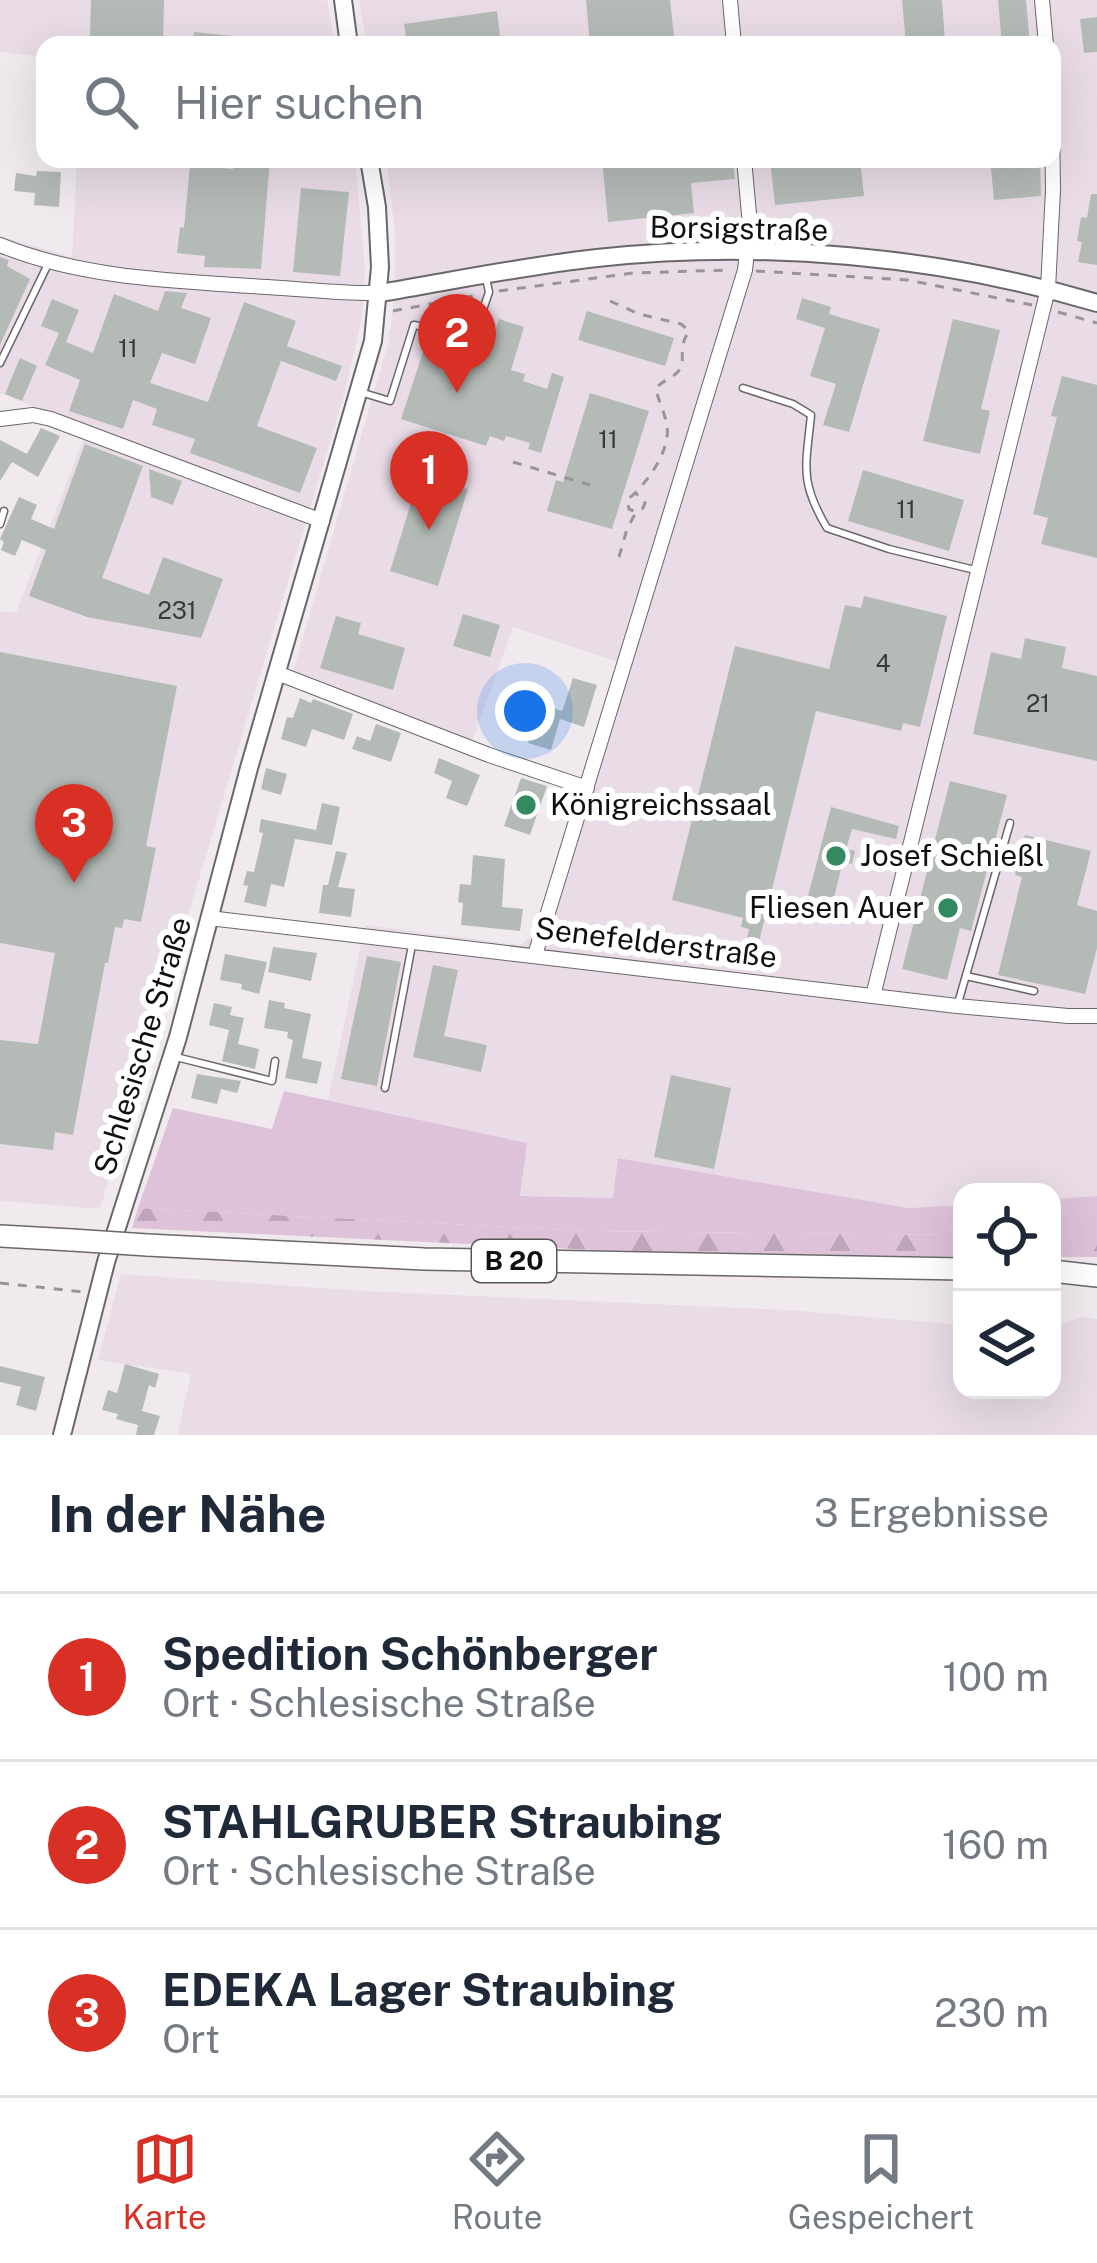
<!DOCTYPE html>
<html lang="de">
<head>
<meta charset="utf-8">
<style>
  body { margin:0; font-family:"Public Sans",sans-serif; background:#f2f2f3; color:#1f2937 }
  .controls { position:absolute; right:36px; bottom:36px; display:grid; overflow:hidden; border-radius:24px; box-shadow:0 12px 48px #0002 }
  .controls button { width:108px; height:108px; display:grid; place-items:center; padding:0; border:0; border-bottom:3px solid #e0e1e3; background:#fff; color:#1f2937; font:60px sans-serif }
  .you { position:absolute; left:525px; top:711px; width:42px; height:42px; margin:-30px; border:9px solid #fff; border-radius:50%; background:#1a73e8; box-shadow:0 0 0 18px #1a73e833 }
  .badge { display:grid; place-items:center; width:78px; height:78px; border-radius:50%; background:#d93025; color:#fff; font-size:39px; font-weight:700 }
  .pin { position:absolute; translate:-50% -99px; filter:drop-shadow(0 3px 6px #0008) }
  .pin::after { content:''; position:absolute; top:63px; width:42px; height:36px; background:inherit; clip-path:polygon(0 0,100% 0,50% 100%) }
  .list { margin:0; padding:0; list-style:none }
  h2 { display:flex; justify-content:space-between; align-items:center; height:156px; margin:0; padding:0 48px; font-size:51px }
  h2 small { font-size:39px; font-weight:400; color:#747a83 }
  .list li { display:grid; grid-template-columns:78px 1fr auto; gap:36px; align-items:center; box-sizing:border-box; height:168px; padding:0 48px; border-top:3px solid #e0e1e3 }
  .list b { display:block; font-size:45px; white-space:nowrap }
  .list p { margin:0; font-size:39px; white-space:nowrap; color:#747a83 }
  .list em { font-size:39px; font-style:normal; color:#747a83 }
  .icon { flex:none; width:66px; height:66px; fill:none; stroke:currentColor; stroke-width:2; stroke-linecap:round; stroke-linejoin:round }
  .map { position:relative; flex:none; width:1097px; height:1435px; overflow:hidden }
  .search { position:absolute; background:#fff; box-shadow:0 12px 48px #0002; left:36px; right:36px; top:36px; height:132px; display:flex; align-items:center; gap:30px; box-sizing:border-box; padding:0 42px; border-radius:24px; color:#747a83; font-size:45px }
  .sheet { height:660px; background:#fff }
  nav { display:flex; justify-content:space-around; align-items:center; box-sizing:border-box; height:168px; border-top:3px solid #e0e1e3; background:#fff; font-size:33px; color:#747a83 }
  nav a { display:grid; justify-items:center; gap:6px }
  nav .on { color:#d93025 }
  .map>svg:first-child { display:block }
</style>
</head>
<body>
<div class="map">
<svg width="1097" height="1435" viewBox="0 0 1097 1435">
  <defs>
    <pattern id="forest-firs" width="22" height="20" patternUnits="userSpaceOnUse" patternTransform="scale(3)"><rect width="22" height="20" fill="#ddc2d9"/><path d="M5 1l3.5 6h-7zM16 11l3.5 6h-7z" fill="#bda6b9"/></pattern>
  </defs>
  <rect width="100%" height="100%" fill="#f0eaef"/>
  <g fill="#e9dce7">
    <polygon points="0,0 327,0 335,45 45,45 45,57 0,52"/>
    <polygon points="359,0 1097,0 1097,1196 1052,1199 1052,1192 962,1192 962,1205 909,1208 619,1158 614,1198 519,1196 526,1143 328,1100 365,925 520,945 533,935 618,662 513,627 472,742 293,672 389,340 395,289 395,232 386,159 1052,159 1052,45 367,45"/>
    <polygon points="77,159 355,159 365,267 362,317 345,392 100,1209 0,1201 0,611 16,613 88,428 0,393 0,236 72,257"/>
    <polygon points="121,1274 364,1291 789,1310 962,1325 962,1390 1052,1390 1052,1327 1082,1317 1097,1319 1097,1435 177,1435 191,1374 98,1360"/>
  </g>
  <g fill="#ddc2d9">
    <polygon points="284,1091 527,1143 520,1196 613,1198 618,1158 909,1208 962,1205 962,1235 588,1231 138,1208 173,1108 272,1129"/>
    <polygon points="1097,1196 1097,1236 1052,1236 1052,1199"/>
  </g>
  <g fill="url(#forest-firs)">
    <polygon points="138,1208 587,1231 962,1235 962,1257 596,1250 132,1228"/>
    <rect x="1052" y="1236" width="45" height="21"/>
  </g>
  <g fill="#b4bbb7">
    <polygon points="91,0 164,0 163,40 90,37"/>
    <polygon points="586,0 670,0 675,45 590,45"/>
    <polygon points="902,0 942,0 945,41 906,44"/>
    <polygon points="998,0 1026,0 1030,45 1002,45"/>
    <polygon points="497,11 501,45 407,45 404,24"/>
    <polygon points="1097,17 1097,52 1084,53 1080,19"/>
    <polygon points="194,32 243,37 242,45 192,45"/>
    <polygon points="234,159 270,159 261,269 204,267 205,256 177,253 180,227 184,228 190,165 233,169"/>
    <polygon points="602,159 733,159 735,179 691,183 694,213 608,222"/>
    <polygon points="770,159 860,159 864,196 775,205"/>
    <polygon points="990,159 1040,159 1041,196 994,200"/>
    <polygon points="37,171 61,172 59,207 34,205 35,193 14,191 16,173 36,176"/>
    <polygon points="301,188 349,192 340,276 293,272"/>
    <polygon points="1091,194 1097,194 1097,265 1078,262 1082,242 1077,241 1081,217 1087,218"/>
    <polygon points="0,257 9,260 7,266 30,279 0,345"/>
    <polygon points="165,291 187,293 181,308 211,318 195,364 162,353 150,383 208,402 244,302 296,321 287,346 342,366 336,381 281,361 257,426 317,448 300,493 190,453 195,439 152,425 157,409 133,400 123,429 69,411 80,380 45,365 59,333 41,326 52,299 79,310 66,342 93,353 114,294 158,311"/>
    <polygon points="802,298 831,307 829,314 880,329 849,432 823,425 836,384 810,376 825,328 796,319"/>
    <polygon points="587,311 674,338 665,366 578,340"/>
    <polygon points="499,319 524,327 511,370 525,374 523,381 547,389 552,373 564,377 541,453 528,449 530,443 506,436 504,441 490,436 486,446 401,419 427,340 486,359"/>
    <polygon points="953,319 1000,330 981,409 990,411 980,454 923,441"/>
    <polygon points="20,358 37,366 22,401 5,394"/>
    <polygon points="1062,376 1097,385 1097,558 1041,544 1048,518 1033,514 1057,417 1051,416"/>
    <polygon points="590,393 649,411 612,529 547,511 556,480 563,482"/>
    <polygon points="41,428 60,436 38,477 12,462 0,481 0,440 27,454"/>
    <polygon points="85,444 143,466 102,578 149,595 163,557 223,579 201,638 87,617 29,596 46,550 22,540 15,556 1,550 4,542 0,539 19,497 37,505 31,519 54,529"/>
    <polygon points="149,469 182,481 173,505 151,497"/>
    <polygon points="863,470 964,500 949,551 848,521"/>
    <polygon points="420,474 468,489 438,586 390,571"/>
    <polygon points="864,596 947,616 920,727 903,723 901,731 816,711 757,950 745,947 749,929 741,927 743,918 672,900 735,646 829,669 845,605 861,608"/>
    <polygon points="463,614 500,625 490,657 453,646"/>
    <polygon points="336,616 361,623 358,634 405,648 393,690 320,668"/>
    <polygon points="1025,638 1066,647 1062,668 1097,676 1097,761 973,734 991,652 1021,659"/>
    <polygon points="0,652 177,686 146,846 156,848 141,922 124,919 122,928 115,927 108,963 105,963 73,1135 55,1132 53,1150 0,1144 0,1040 38,1044 55,953 0,943"/>
    <polygon points="573,678 597,685 584,727 560,719 551,750 528,743 539,704 562,711 560,718"/>
    <polygon points="300,698 311,703 313,699 353,714 344,740 312,729 306,747 281,739 287,717 293,718"/>
    <polygon points="376,724 401,733 391,762 352,749 357,736 370,741"/>
    <polygon points="439,758 480,775 467,806 446,798 452,781 434,773"/>
    <polygon points="266,768 287,774 281,795 261,789"/>
    <polygon points="521,778 547,786 530,835 504,826"/>
    <polygon points="950,781 1007,795 971,931 960,928 947,980 902,969"/>
    <polygon points="322,803 340,807 332,845 295,839 284,887 271,884 266,907 244,902 248,886 243,885 247,871 254,872 263,833 259,832 261,819 316,830"/>
    <polygon points="831,807 899,826 896,839 852,829 846,849 855,851 852,864 843,861 831,910 806,904"/>
    <polygon points="1025,835 1091,851 1077,905 1097,911 1097,948 1085,994 998,975 1022,877 1015,875"/>
    <polygon points="336,851 347,853 338,887 355,889 351,917 319,913 323,885 328,885"/>
    <polygon points="473,855 505,859 502,907 523,909 520,931 461,925 463,903 458,902 460,884 471,885"/>
    <polygon points="273,947 317,953 311,981 268,972"/>
    <polygon points="225,954 267,962 259,994 241,989 242,984 220,980"/>
    <polygon points="367,956 401,962 377,1086 341,1079"/>
    <polygon points="433,965 458,970 444,1036 487,1045 481,1072 413,1057"/>
    <polygon points="269,1000 285,1003 284,1008 311,1014 302,1058 322,1062 317,1084 285,1078 293,1040 287,1038 288,1032 264,1028"/>
    <polygon points="214,1003 232,1007 230,1015 244,1018 238,1044 259,1049 255,1069 222,1061 229,1030 209,1025"/>
    <polygon points="197,1074 241,1081 237,1093 221,1089 217,1104 191,1098"/>
    <polygon points="671,1075 731,1088 714,1169 654,1157"/>
    <polygon points="125,1364 159,1374 155,1388 149,1385 142,1411 160,1416 154,1435 136,1435 138,1425 116,1419 118,1414 102,1410 108,1390 117,1393"/>
    <polygon points="0,1366 45,1377 36,1411 16,1405 21,1387 0,1382"/>
  </g>
  <g fill="none" stroke-linecap="round" stroke-linejoin="round">
    <g stroke="#6b666a" stroke-width="9">
      <g id="service">
        <polyline points="0,363 49,262"/>
        <path d="M743,388L793,404L811,415C806,466 799,481 827,528L889,549L975,570"/>
        <polyline points="360,392 390,401 414,325 474,336 489,292 486,278"/>
        <polyline points="0,524 4,511"/>
        <polyline points="966,976 1034,991"/>
        <polyline points="958,1003 1010,823"/>
        <polyline points="176,1057 272,1081 275,1061"/>
        <polyline points="385,1088 412,945"/>
      </g>
    </g>
    <g stroke="#6b666a" stroke-width="16">
      <g id="minor">
        <polyline points="730,0 734,45"/>
        <polyline points="1042,0 1046,45"/>
        <path d="M0,245C83,279 179,281 267,287C304,289 343,294 380,293"/>
        <polyline points="0,419 33,415 51,419 322,521"/>
        <polyline points="277,673 489,755 587,788"/>
        <polyline points="209,918 957,1006 1068,1016 1097,1016"/>
        <polyline points="535,955 745,270 750,225 744,159"/>
        <polyline points="873,996 1048,289 1053,190 1052,117"/>
      </g>
    </g>
    <g stroke="#6b666a" stroke-width="20">
      <g id="tertiary">
        <polyline points="343,0 349,45"/>
        <path d="M380,293C452,281 524,266 597,258C763,240 938,256 1097,303"/>
        <polyline points="62,1435 106,1262 178,1037 249,768 373,341 380,267 377,207 369,159"/>
      </g>
    </g>
    <g stroke="#6b666a" stroke-width="24">
      <g id="trunk">
        <polyline points="0,1236 72,1240"/>
        <polyline points="147,1245 424,1259 962,1269"/>
        <polyline points="1052,1271 1097,1276"/>
      </g>
    </g>
    <g stroke="#999498" stroke-width="3" stroke-dasharray="9 9" stroke-linecap="butt">
      <polyline points="756,271 908,280 1032,305"/>
      <polyline points="499,291 633,273 729,270"/>
      <path d="M610,301L639,314L681,324L689,331C677,349 686,359 680,369C675,377 662,381 656,388C658,401 665,413 667,426C671,452 644,487 627,500L629,509L636,512L643,508L645,503L642,497L636,494"/>
      <polyline points="393,311 478,295"/>
      <polyline points="1058,312 1097,323"/>
      <polyline points="513,462 590,485"/>
      <polyline points="619,557 627,529 635,514"/>
      <polyline points="0,1283 84,1292"/>
    </g>
    <use href="#service" stroke="#fff" stroke-width="6"/>
    <use href="#minor" stroke="#fff" stroke-width="14"/>
    <use href="#tertiary" stroke="#fff" stroke-width="16"/>
    <use href="#trunk" stroke="#fff" stroke-width="21"/>
    <g stroke="#6b666a" stroke-width="24" stroke-linecap="butt">
      <polyline id="trunk-bridge" points="72,1240 147,1245"/>
    </g>
    <use href="#trunk-bridge" stroke="#fff" stroke-width="21"/>
  </g>
  <g fill="#328a5e" stroke="#fff" stroke-width="4.5">
    <circle cx="526" cy="805" r="12"/>
    <circle cx="836" cy="856" r="12"/>
    <circle cx="948" cy="908" r="12"/>
  </g>
  <g text-anchor="middle" stroke-width="12" stroke-linejoin="round" paint-order="stroke">
    <g font-size="24" fill="#3a3a3a">
      <text x="128" y="357">11</text>
      <text x="608" y="448">11</text>
      <text x="906" y="518">11</text>
      <text x="177" y="619">231</text>
      <text x="883" y="672">4</text>
      <text x="1038" y="712">21</text>
    </g>
    <rect fill="#fff" stroke="#585758" stroke-width="3" x="472" y="1240" width="84" height="42" rx="9"/>
    <g font-size="27" font-weight="bold" fill="#110f11">
      <text x="514" y="1270">B 20</text>
    </g>
    <g font-size="30" fill="#110f11" stroke="#fff">
      <text transform="translate(739 229) rotate(1)" y="10">Borsigstraße</text>
      <text transform="translate(656 943) rotate(7)" y="10">Senefelderstraße</text>
      <text transform="translate(143 1046) rotate(-73)" y="10">Schlesische Straße</text>
    </g>
    <g font-size="30" fill="#110f11" stroke="#fff" text-anchor="start">
      <text x="550" y="815">Königreichssaal</text>
      <text x="860" y="866">Josef Schießl</text>
      <text x="924" y="918" text-anchor="end">Fliesen Auer</text>
    </g>
  </g>
</svg>
<div class="controls">
<button><svg class="icon" aria-label="locate" viewBox="0 0 24 24"><circle cx="12" cy="12" r="6"/><path d="M12 2v4M12 18v4M2 12h4M18 12h4"/></svg></button>
<button><svg class="icon" aria-label="layers" viewBox="0 0 24 24"><path d="M12 4l9 5-9 5-9-5zM3 14l9 5 9-5"/></svg></button>
</div>
<div class="you"></div>
<div class="pin badge" style="left:429px;top:530px">1</div>
<div class="pin badge" style="left:457px;top:393px">2</div>
<div class="pin badge" style="left:74px;top:883px">3</div>
<div class="search"><svg class="icon" aria-label="search" viewBox="0 0 24 24"><circle cx="10" cy="10" r="6"/><path d="M15 15l6 6"/></svg>Hier suchen</div>
</div>
<section class="sheet">
<h2>In der Nähe<small>3 Ergebnisse</small></h2>
<ul class="list">
<li><span class="badge">1</span><div><b>Spedition Schönberger</b><p>Ort · Schlesische Straße</p></div><em>100 m</em></li>
<li><span class="badge">2</span><div><b>STAHLGRUBER Straubing</b><p>Ort · Schlesische Straße</p></div><em>160 m</em></li>
<li><span class="badge">3</span><div><b>EDEKA Lager Straubing</b><p>Ort</p></div><em>230 m</em></li>
</ul>
</section>
<nav>
<a class="on"><svg class="icon" aria-label="map" viewBox="0 0 24 24"><path d="M3 6l6-2 6 2 6-2v14l-6 2-6-2-6 2zM9 4v14M15 6v14"/></svg>Karte</a>
<a><svg class="icon" aria-label="directions" viewBox="0 0 24 24"><path d="M12 3l9 9-9 9-9-9zM9 14v-3h6M13 9l2 2-2 2"/></svg>Route</a>
<a><svg class="icon" aria-label="saved" viewBox="0 0 24 24"><path d="M7 4h10v16l-5-4-5 4z"/></svg>Gespeichert</a>
</nav>
</body>
</html>
